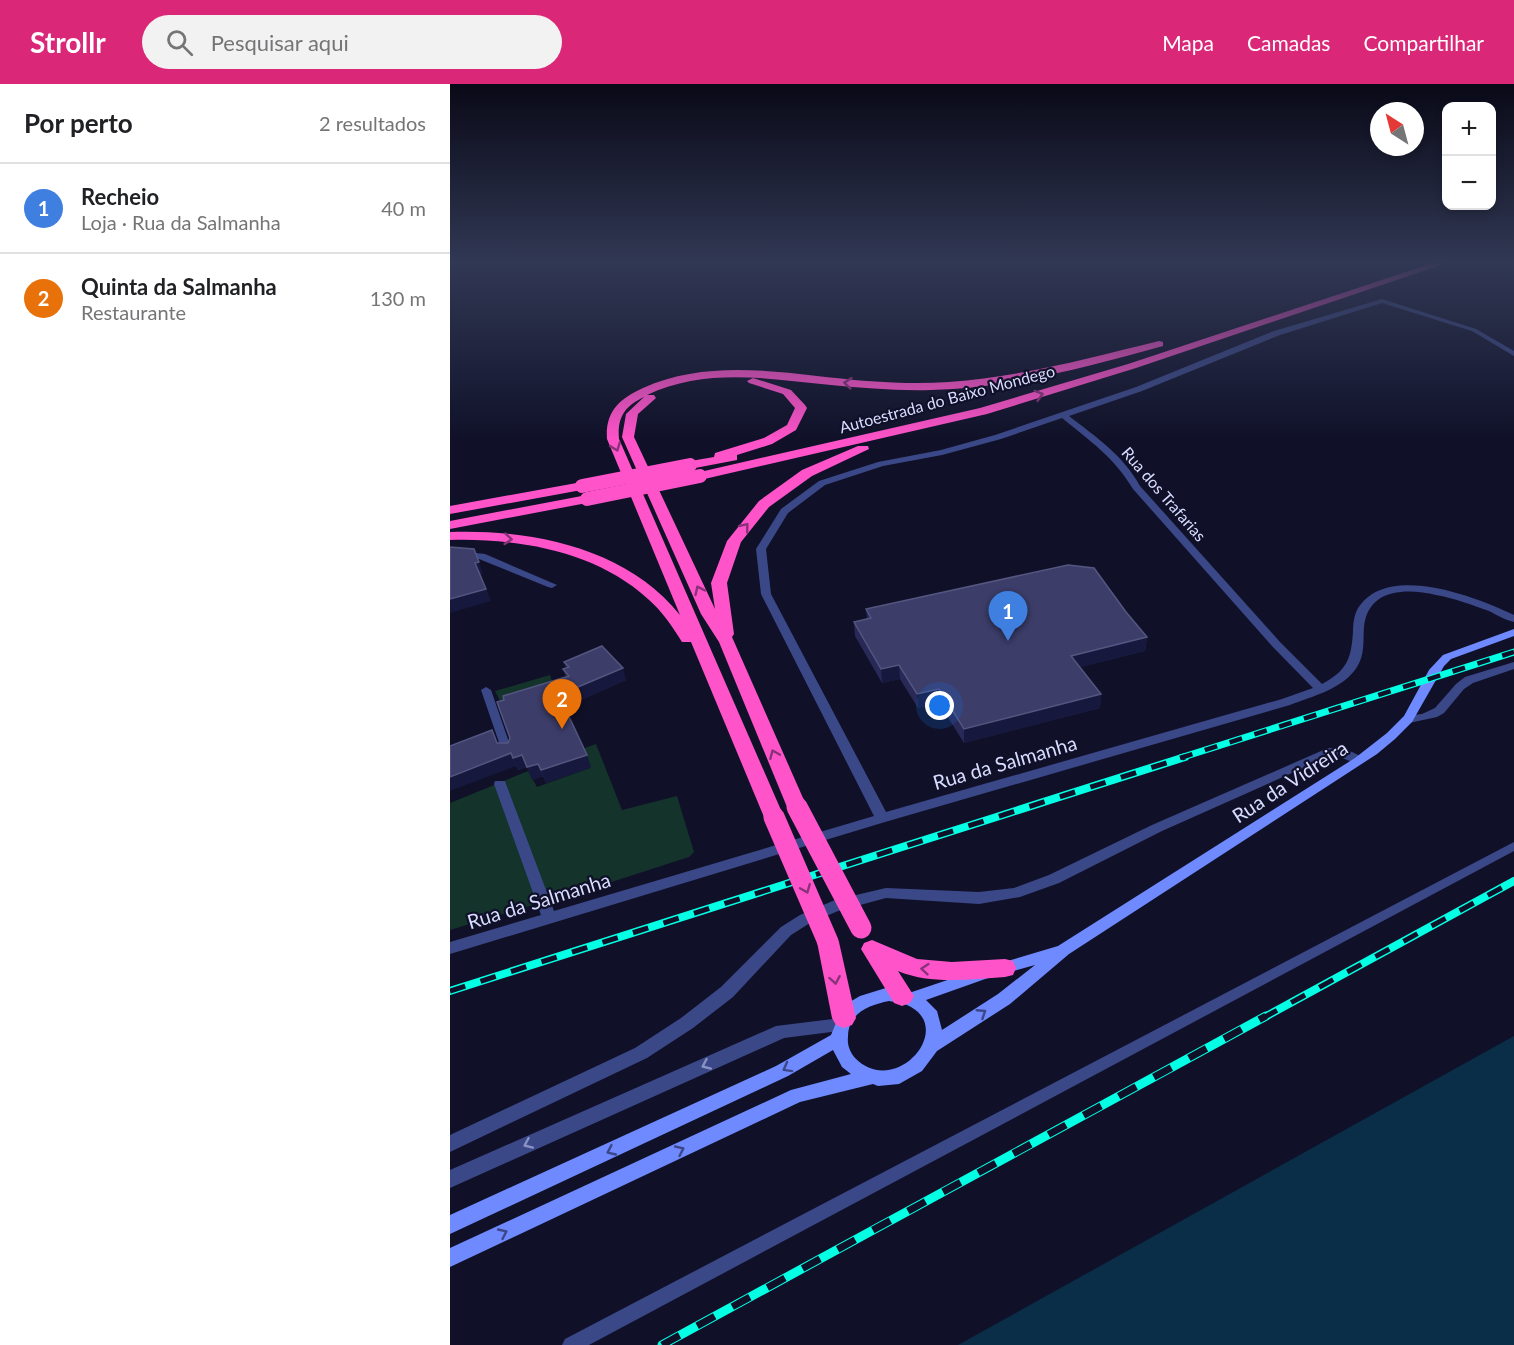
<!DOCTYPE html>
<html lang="pt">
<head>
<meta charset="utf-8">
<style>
  body { margin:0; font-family:Lato,sans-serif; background:#f2f2f2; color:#202124 }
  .controls { position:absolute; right:18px; top:18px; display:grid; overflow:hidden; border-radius:12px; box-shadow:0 3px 9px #0003 }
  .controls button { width:54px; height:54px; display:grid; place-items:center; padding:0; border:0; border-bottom:2px solid #e0e0e0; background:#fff; color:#202124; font:30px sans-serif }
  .compass { position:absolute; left:920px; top:18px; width:54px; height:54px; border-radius:50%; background:#fff; box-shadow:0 3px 9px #0003; rotate:324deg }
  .you { position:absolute; left:490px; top:622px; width:21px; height:21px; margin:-15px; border:4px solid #fff; border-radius:50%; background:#1a73e8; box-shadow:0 0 0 9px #1a73e833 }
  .badge { display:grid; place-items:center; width:39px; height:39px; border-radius:50%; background:#db2777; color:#fff; font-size:20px; font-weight:700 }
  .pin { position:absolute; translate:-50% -50px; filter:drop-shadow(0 2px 3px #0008) }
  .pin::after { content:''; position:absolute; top:32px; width:21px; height:18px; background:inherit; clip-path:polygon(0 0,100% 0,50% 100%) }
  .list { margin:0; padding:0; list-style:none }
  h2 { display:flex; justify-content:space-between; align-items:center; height:78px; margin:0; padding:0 24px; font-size:26px }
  h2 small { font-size:20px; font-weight:400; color:#757577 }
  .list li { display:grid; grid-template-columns:39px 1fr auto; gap:18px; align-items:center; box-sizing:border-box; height:90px; padding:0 24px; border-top:2px solid #e0e0e0 }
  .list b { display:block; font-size:22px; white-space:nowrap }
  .list p { margin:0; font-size:20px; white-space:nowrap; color:#757577 }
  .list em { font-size:20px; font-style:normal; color:#757577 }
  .icon { flex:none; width:33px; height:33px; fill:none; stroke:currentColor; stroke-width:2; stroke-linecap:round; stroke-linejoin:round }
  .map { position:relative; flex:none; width:1064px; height:1261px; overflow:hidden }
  header { display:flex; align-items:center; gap:36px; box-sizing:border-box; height:84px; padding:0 30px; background:#db2777; color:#fff }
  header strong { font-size:28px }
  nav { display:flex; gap:33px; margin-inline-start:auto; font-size:21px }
  .search { width:420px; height:54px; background:#f2f2f2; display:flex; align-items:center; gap:15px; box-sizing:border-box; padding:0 21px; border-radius:33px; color:#757577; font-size:22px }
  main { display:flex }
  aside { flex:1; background:#fff }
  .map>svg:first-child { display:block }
</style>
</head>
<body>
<header>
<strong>Strollr</strong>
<div class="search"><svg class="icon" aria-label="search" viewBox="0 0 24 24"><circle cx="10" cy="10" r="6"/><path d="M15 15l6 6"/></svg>Pesquisar aqui</div>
<nav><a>Mapa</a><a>Camadas</a><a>Compartilhar</a></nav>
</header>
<main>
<aside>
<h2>Por perto<small>2 resultados</small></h2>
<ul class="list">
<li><span class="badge" style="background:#3f7fe0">1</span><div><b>Recheio</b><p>Loja · Rua da Salmanha</p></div><em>40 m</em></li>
<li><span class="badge" style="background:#e8710a">2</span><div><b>Quinta da Salmanha</b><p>Restaurante</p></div><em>130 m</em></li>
</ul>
</aside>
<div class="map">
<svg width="1064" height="1261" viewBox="0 0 1064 1261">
  <rect width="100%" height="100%" fill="#101129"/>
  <g fill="#13332b">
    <polygon points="100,591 106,609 54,625 45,607"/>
    <polygon points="146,660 172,726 227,712 244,768 239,773 112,814 104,812 101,808 85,816 86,820 0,846 0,719 78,687 87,703 140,684 132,665"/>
  </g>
  <polygon fill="#0a2e48" points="1064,952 1064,1261 508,1261"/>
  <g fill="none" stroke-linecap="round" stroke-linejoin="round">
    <g fill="#3b4888" fill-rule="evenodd">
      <polygon points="36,603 41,606 62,667 61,670 53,670 52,667 31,606"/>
      <polygon points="1064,758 1064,767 139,1261 112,1261 115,1255"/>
    </g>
    <g fill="#3b4888" fill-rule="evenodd">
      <path d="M932,215L1026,245L1064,267V272L1022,247L932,219L830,251L692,307L619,332C646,353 673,371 690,402L830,558L872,600C897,586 901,576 903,548C903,541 904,532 907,526C935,477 1026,513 1064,531V538C1055,536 1047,531 1039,527C1022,521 1004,514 986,511C957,504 918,504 914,543C913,556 915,571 907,583C893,605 863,612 840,621L435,738L0,870V858L91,831L44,700L45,697H55L56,700L104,827L424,732L311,510L306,465L331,425L369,397L428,378L491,366L545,351L686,303L824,247ZM612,334C640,357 664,373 683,405L822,562L863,604L832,615L436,728L321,510L316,465L338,429L375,401L433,382L492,371L551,355Z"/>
      <polygon points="0,466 35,470 107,501 102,504 98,503 29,475 0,472"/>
      <polygon points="1064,578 1064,585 1023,599 1014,605 994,629 987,633 959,639 953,635 955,632 972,630 985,624 1006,600 1015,593"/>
      <path d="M878,664C891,664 907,667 915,677L909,681L890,673L880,672L712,747L609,799L570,813L529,820L436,814L388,827L360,839L341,851L283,913L243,944L197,974L0,1068V1051L185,964L231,934L271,903L331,843L350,831L385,816L436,804L529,808L564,804L599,791L702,741Z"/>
      <polygon points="391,934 397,936 399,941 397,946 334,954 0,1104 0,1086 326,942"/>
    </g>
    <path fill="#6f8aff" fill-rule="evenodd" d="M1064,545V552L1001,575L994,582L962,638L945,655L927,670L619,870L560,920L487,967L472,987L449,1000L428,1002L423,1000L350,1018L0,1183V1164L341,1006L401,990L392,983L383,966L338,992L0,1150V1131L326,982L381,951L391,927L398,919L410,912L439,903L459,909L533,884L538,886L541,890L538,894L476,916L487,927L492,946L548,910L585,881L549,891L544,889L541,885L544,881L608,862L905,674L937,649L954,632L979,586L993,571ZM439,917C446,918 455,919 461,923C504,947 444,1014 405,974C400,968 397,961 398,953C398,929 419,921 439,917Z"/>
    <g fill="#ff53c9" fill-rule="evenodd">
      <polygon points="983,179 997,179 686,284 537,330 250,396 243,392 250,388 530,324 678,280"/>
      <path d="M709,257L713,258V262C637,283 560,304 481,306C447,307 414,304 381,301C319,295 256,283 197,311H204L206,314L188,330L184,353L265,525L261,499L277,457L309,417L352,386L408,362H418L419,365L362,392L319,423L291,458L277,499L284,550L282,553L357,723L354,728L347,730L340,728L337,723L269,558L251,530L172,353L176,330L194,313C175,322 167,333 169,355L334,733L331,738L324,740L317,738L314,733L241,558H232C222,542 212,527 198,515C146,467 68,454 0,456V448C81,445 177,464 230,531L157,355C155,328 169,315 193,304C263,272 343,291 417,297C445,299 472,300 499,298C571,293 639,274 709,257Z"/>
      <polygon points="303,294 341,306 355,321 357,324 346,346 322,360 287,371 287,376 240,385 235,384 233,381 235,378 264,373 265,369 314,354 337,341 345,324 333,310 299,299 297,297"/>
      <polygon points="132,398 139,402 137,405 0,430 0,422"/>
      <polygon points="137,411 144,415 142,418 0,445 0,437"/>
      <polygon points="378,849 386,852 389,858 406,934 402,941 394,944 386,941 382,934 367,858 370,852"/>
      <path d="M422,856L467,875L502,878L555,875L563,877L566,884L563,891L555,893C520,895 481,901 448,887L464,912L460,919L452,922L444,919L411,865L414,859Z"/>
    </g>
    <g stroke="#04ffe4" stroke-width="7">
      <polyline id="rail-far2" points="730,674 1064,568"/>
    </g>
    <g stroke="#04ffe4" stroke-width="8">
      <g id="rail-far1">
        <polyline points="0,907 735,673"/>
        <polyline points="813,934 1064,797"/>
      </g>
    </g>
    <g stroke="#04ffe4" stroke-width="9">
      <polyline id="rail" points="212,1261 816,932"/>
    </g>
    <use href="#rail-far2" stroke="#101129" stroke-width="4.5" stroke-dasharray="13" stroke-linecap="butt"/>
    <use href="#rail-far1" stroke="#101129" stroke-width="5" stroke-dasharray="16" stroke-linecap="butt"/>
    <use href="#rail" stroke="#101129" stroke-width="7" stroke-dasharray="20" stroke-linecap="butt"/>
    <g stroke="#ff53c9" stroke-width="14">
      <polyline points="132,402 240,381"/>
      <polyline points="137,415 250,392"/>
    </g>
    <g stroke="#ff53c9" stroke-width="21">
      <polyline points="347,723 411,844"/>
      <polyline points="324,733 378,858"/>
    </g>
  </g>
  <g fill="#292957">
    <polygon points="416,525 676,528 697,553 695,567 630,583 651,610 650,624 514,659 489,619 468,624 450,595 432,599 405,552 404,538 417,535"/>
    <polygon points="114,578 176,596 115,623 141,683 96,699 93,692 82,696 77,683 68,686 66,682 47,659 58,659 60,654 54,616 116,593 113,585 116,584"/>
  </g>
  <g fill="#17183d">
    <polygon points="29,478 33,490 29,492 25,479"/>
    <polygon points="36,505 41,517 0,529 0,515"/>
    <polygon points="697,553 695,567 620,586 621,572"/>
    <polygon points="449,581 450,595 432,599 431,585"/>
    <polygon points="173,584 176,596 113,624 109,611"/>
    <polygon points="489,605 489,619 468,624 467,610"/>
    <polygon points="651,610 650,624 514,659 514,645"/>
    <polygon points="61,669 66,682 0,707 0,693"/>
    <polygon points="72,671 77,683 68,686 63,674"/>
    <polygon points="137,671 141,683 96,699 91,686"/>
    <polygon points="88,680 93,692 82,696 77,683"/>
  </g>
  <g fill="#3c3d69" stroke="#545680" stroke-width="1.5">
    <polygon points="0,463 24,465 29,478 25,479 36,505 0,515"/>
    <polygon points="618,481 644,484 676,528 697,553 621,572 651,610 514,645 489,605 467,610 449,581 431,585 404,538 421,534 416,525"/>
    <polygon points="152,562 173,584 109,611 137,671 91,686 88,680 77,683 72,671 63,674 61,669 0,693 0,662 42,646 47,659 58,659 60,654 47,618 54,616 53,612 119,592 113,585 119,583 114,578"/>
  </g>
  <defs><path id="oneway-chevron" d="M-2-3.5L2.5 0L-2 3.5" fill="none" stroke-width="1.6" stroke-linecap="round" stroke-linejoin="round" transform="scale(1.5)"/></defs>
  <g stroke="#883279">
    <use href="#oneway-chevron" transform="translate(398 299) rotate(-174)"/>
    <use href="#oneway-chevron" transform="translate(589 311) rotate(-16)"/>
    <use href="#oneway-chevron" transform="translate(166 363) rotate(69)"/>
    <use href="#oneway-chevron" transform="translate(295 443) rotate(-51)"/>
    <use href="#oneway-chevron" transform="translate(58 455) rotate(5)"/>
    <use href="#oneway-chevron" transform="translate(249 506) rotate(-115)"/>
    <use href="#oneway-chevron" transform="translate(324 670) rotate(-113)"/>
    <use href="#oneway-chevron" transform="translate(356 805) rotate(68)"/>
    <use href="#oneway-chevron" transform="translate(475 885) rotate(-175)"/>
    <use href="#oneway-chevron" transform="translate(385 896) rotate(80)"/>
  </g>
  <g stroke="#3b4789">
    <use href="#oneway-chevron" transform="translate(532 929) rotate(-33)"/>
    <use href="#oneway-chevron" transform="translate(337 984) rotate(151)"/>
    <use href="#oneway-chevron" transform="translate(230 1066) rotate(-25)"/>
    <use href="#oneway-chevron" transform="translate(161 1067) rotate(155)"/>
    <use href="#oneway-chevron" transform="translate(53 1149) rotate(-25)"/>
  </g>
  <g stroke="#8a92c4">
    <use href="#oneway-chevron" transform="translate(256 981) rotate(156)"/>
    <use href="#oneway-chevron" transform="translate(78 1060) rotate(156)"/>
  </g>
  <linearGradient id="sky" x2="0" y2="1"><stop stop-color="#090917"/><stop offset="0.5" stop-color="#313854"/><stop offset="1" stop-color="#313854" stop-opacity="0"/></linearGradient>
  <rect width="1064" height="356" fill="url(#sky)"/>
  <g text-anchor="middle" stroke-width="4.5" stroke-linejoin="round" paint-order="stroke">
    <g font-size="16" fill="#d8dcff" stroke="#101129">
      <text transform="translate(497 315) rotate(-15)" y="6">Autoestrada do Baixo Mondego</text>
      <text transform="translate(714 410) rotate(49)" y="6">Rua dos Trafarias</text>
    </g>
    <g font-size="20" fill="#d8dcff" stroke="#101129">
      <text transform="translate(555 679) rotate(-16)" y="7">Rua da Salmanha</text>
      <text transform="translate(840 698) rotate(-33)" y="7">Rua da Vidreira</text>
      <text transform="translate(89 817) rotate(-17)" y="7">Rua da Salmanha</text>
    </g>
  </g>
</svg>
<div class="controls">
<button>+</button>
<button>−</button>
</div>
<svg class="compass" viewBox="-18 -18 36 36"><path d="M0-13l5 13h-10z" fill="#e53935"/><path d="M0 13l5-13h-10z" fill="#757577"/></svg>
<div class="you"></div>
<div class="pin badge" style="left:558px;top:557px;background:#3f7fe0">1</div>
<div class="pin badge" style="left:112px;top:645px;background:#e8710a">2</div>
</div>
</main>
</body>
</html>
